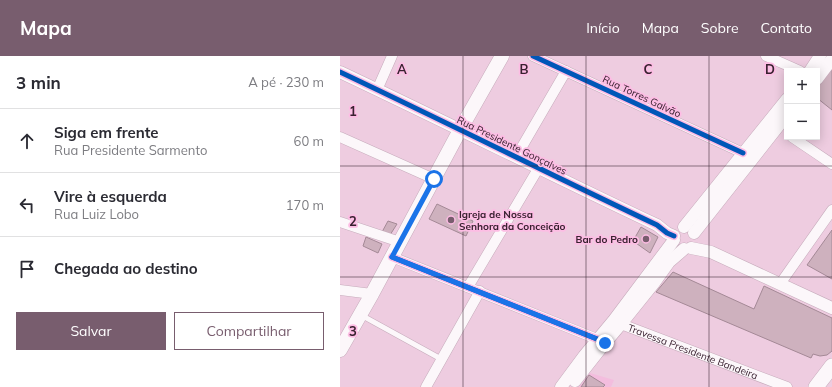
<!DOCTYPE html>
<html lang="pt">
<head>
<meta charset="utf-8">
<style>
  body { margin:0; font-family:Mulish,sans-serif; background:#f7f7f7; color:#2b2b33 }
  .controls { position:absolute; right:12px; top:12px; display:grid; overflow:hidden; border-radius:0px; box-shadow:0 2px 10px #0003 }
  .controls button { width:36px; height:36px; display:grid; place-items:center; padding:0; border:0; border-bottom:1px solid #e1e1e2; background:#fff; color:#2b2b33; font:20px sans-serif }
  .stop { position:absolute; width:12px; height:12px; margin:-9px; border:3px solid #1a73e8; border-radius:50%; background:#fff }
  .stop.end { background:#1a73e8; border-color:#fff; box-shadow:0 1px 4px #0008 }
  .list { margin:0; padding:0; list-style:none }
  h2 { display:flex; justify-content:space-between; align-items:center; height:52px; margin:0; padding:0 16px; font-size:17px }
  h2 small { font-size:13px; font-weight:400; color:#7c7c81 }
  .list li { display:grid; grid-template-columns:26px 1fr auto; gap:12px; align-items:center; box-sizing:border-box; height:64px; padding:0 16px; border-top:1px solid #e1e1e2 }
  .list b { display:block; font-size:15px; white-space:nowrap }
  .list p { margin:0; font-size:13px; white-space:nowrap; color:#7c7c81 }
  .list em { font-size:13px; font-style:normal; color:#7c7c81 }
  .actions { display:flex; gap:8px; padding:12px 16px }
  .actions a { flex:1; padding:9px 0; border:1px solid #785d6e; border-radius:0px; text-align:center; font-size:14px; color:#785d6e }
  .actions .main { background:#785d6e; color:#fff }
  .icon { flex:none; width:22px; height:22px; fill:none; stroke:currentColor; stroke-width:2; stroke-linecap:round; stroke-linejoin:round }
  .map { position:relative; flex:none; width:492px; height:331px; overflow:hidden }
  header { display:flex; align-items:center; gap:24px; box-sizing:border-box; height:56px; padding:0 20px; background:#785d6e; color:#fff }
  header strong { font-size:19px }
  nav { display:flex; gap:22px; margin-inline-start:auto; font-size:14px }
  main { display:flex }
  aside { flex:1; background:#fff }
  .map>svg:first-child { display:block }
</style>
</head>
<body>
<header>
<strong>Mapa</strong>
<nav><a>Início</a><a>Mapa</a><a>Sobre</a><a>Contato</a></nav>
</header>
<main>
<aside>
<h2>3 min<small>A pé · 230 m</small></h2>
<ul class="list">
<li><svg class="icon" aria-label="ahead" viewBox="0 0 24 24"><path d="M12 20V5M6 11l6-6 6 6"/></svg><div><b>Siga em frente</b><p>Rua Presidente Sarmento</p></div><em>60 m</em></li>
<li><svg class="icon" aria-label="left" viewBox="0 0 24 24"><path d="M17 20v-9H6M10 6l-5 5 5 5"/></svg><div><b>Vire à esquerda</b><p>Rua Luiz Lobo</p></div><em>170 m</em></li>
<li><svg class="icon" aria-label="arrive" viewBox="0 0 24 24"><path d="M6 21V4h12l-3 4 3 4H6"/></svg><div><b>Chegada ao destino</b></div></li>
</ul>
<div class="actions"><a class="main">Salvar</a><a>Compartilhar</a></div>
</aside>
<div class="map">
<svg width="492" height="331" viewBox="0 0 492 331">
  <rect width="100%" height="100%" fill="#eecce0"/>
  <polygon fill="#f3bdde" points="250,317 274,324 271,331 239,331"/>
  <g fill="#ceb1be" stroke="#a48996">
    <polygon points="492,12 492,54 477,42 477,31"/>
    <polygon points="97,148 133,165 126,180 89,163"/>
    <polygon points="48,165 57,168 50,179 42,176"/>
    <polygon points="301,171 318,181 310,197 293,185"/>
    <polygon points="492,174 492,223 467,209"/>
    <polygon points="26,181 42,188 38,197 23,190"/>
    <polygon points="333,216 414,253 424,230 492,262 492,295 487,299 480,300 473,298 471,302 316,236"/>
    <polygon points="249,319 265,329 263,331 241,331"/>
  </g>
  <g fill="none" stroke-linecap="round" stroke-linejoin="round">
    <g stroke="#c6abbb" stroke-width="6">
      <polyline id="service" points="21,259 101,303"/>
    </g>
    <g stroke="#c6abbb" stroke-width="11">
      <g id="minor">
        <polyline points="193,0 403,97"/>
        <polyline points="426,0 460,15"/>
        <polyline points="37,34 52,0"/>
        <polyline points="0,81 94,123"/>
        <polyline points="452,81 492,108"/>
        <polyline points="176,101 226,15"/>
        <polyline points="0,166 60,186"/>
        <polyline points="52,201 257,283 263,286"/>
        <polyline points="440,228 492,154"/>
        <polyline points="128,231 198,113"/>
        <polyline points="0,234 32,238"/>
        <path id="s1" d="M281,268L447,331"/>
        <polyline points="86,331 140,235"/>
      </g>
    </g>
    <g stroke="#c6abbb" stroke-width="13">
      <g id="tertiary">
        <polyline points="470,15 480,0"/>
        <path d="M0,16C106,66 211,119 317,169L327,177L334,180"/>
        <polyline points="477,23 492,3"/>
        <polyline points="344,171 447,43"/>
        <polyline points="354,177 447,59"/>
        <polyline points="351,192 371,196 492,252"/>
        <polyline points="235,325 265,287 281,268 314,227 329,206 344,193"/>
        <polyline points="221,331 244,300 274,264 334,184"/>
      </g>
    </g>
    <g stroke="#c6abbb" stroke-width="15">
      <polyline id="secondary" points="0,294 32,238 120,74 162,0"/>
    </g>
    <g stroke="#c6abbb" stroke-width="16">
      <polyline id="primary" points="476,331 492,310"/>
    </g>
    <use href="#service" stroke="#fcf7fa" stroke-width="5"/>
    <use href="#minor" stroke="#fcf7fa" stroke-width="10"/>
    <use href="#tertiary" stroke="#fcf7fa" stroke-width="12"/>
    <use href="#secondary" stroke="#fcf7fa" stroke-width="14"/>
    <use href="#primary" stroke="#fcf7fa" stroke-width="15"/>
    <g stroke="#fdbde4" stroke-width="8">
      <g id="cycleway">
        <polyline points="193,0 403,97"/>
        <path d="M0,16C106,66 211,119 317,169L327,177L334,180"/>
        <polyline points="52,201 257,283 265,287"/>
      </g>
    </g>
    <use href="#cycleway" stroke="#0057b8" stroke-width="5"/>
  </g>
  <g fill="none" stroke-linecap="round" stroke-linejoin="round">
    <polyline stroke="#1a73e8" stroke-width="5" points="94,123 52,201 257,283 265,287"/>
  </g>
  <path fill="none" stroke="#392130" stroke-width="1" stroke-opacity="0.55" d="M123,0V331M246,0V331M369,0V331M0,110H492M0,221H492"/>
  <g fill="#785d6e" stroke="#fdbde4" stroke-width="1.5">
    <circle cx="111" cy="164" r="4"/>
    <circle cx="306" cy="183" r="4"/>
  </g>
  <g text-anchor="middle" stroke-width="3.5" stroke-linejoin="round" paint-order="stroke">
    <g font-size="10" fill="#392130" stroke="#fdbde4">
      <text transform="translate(302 40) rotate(25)" y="4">Rua Torres Galvão</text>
      <text transform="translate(172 89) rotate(26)" y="4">Rua Presidente Gonçalves</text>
      <text dy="4" stroke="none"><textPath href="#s1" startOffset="77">Travessa Presidente Bandeira</textPath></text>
    </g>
    <g font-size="10" font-weight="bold" fill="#392130" stroke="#fdbde4" text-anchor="start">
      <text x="119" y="162">Igreja de Nossa<tspan x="119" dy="12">Senhora da Conceição</tspan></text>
      <text x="298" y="187" text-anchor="end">Bar do Pedro</text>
    </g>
  </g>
  <g font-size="13" text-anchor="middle" font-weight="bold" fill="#392130" stroke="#fdbde4" stroke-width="3.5" stroke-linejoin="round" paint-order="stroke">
    <text x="62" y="18">A</text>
    <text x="184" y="18">B</text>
    <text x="308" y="18">C</text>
    <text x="430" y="18">D</text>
    <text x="13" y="60">1</text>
    <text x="13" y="170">2</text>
    <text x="13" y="280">3</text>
  </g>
</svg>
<div class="controls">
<button>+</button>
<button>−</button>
</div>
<div class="stop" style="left:94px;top:123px"></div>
<div class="stop end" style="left:265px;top:287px"></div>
</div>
</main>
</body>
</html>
